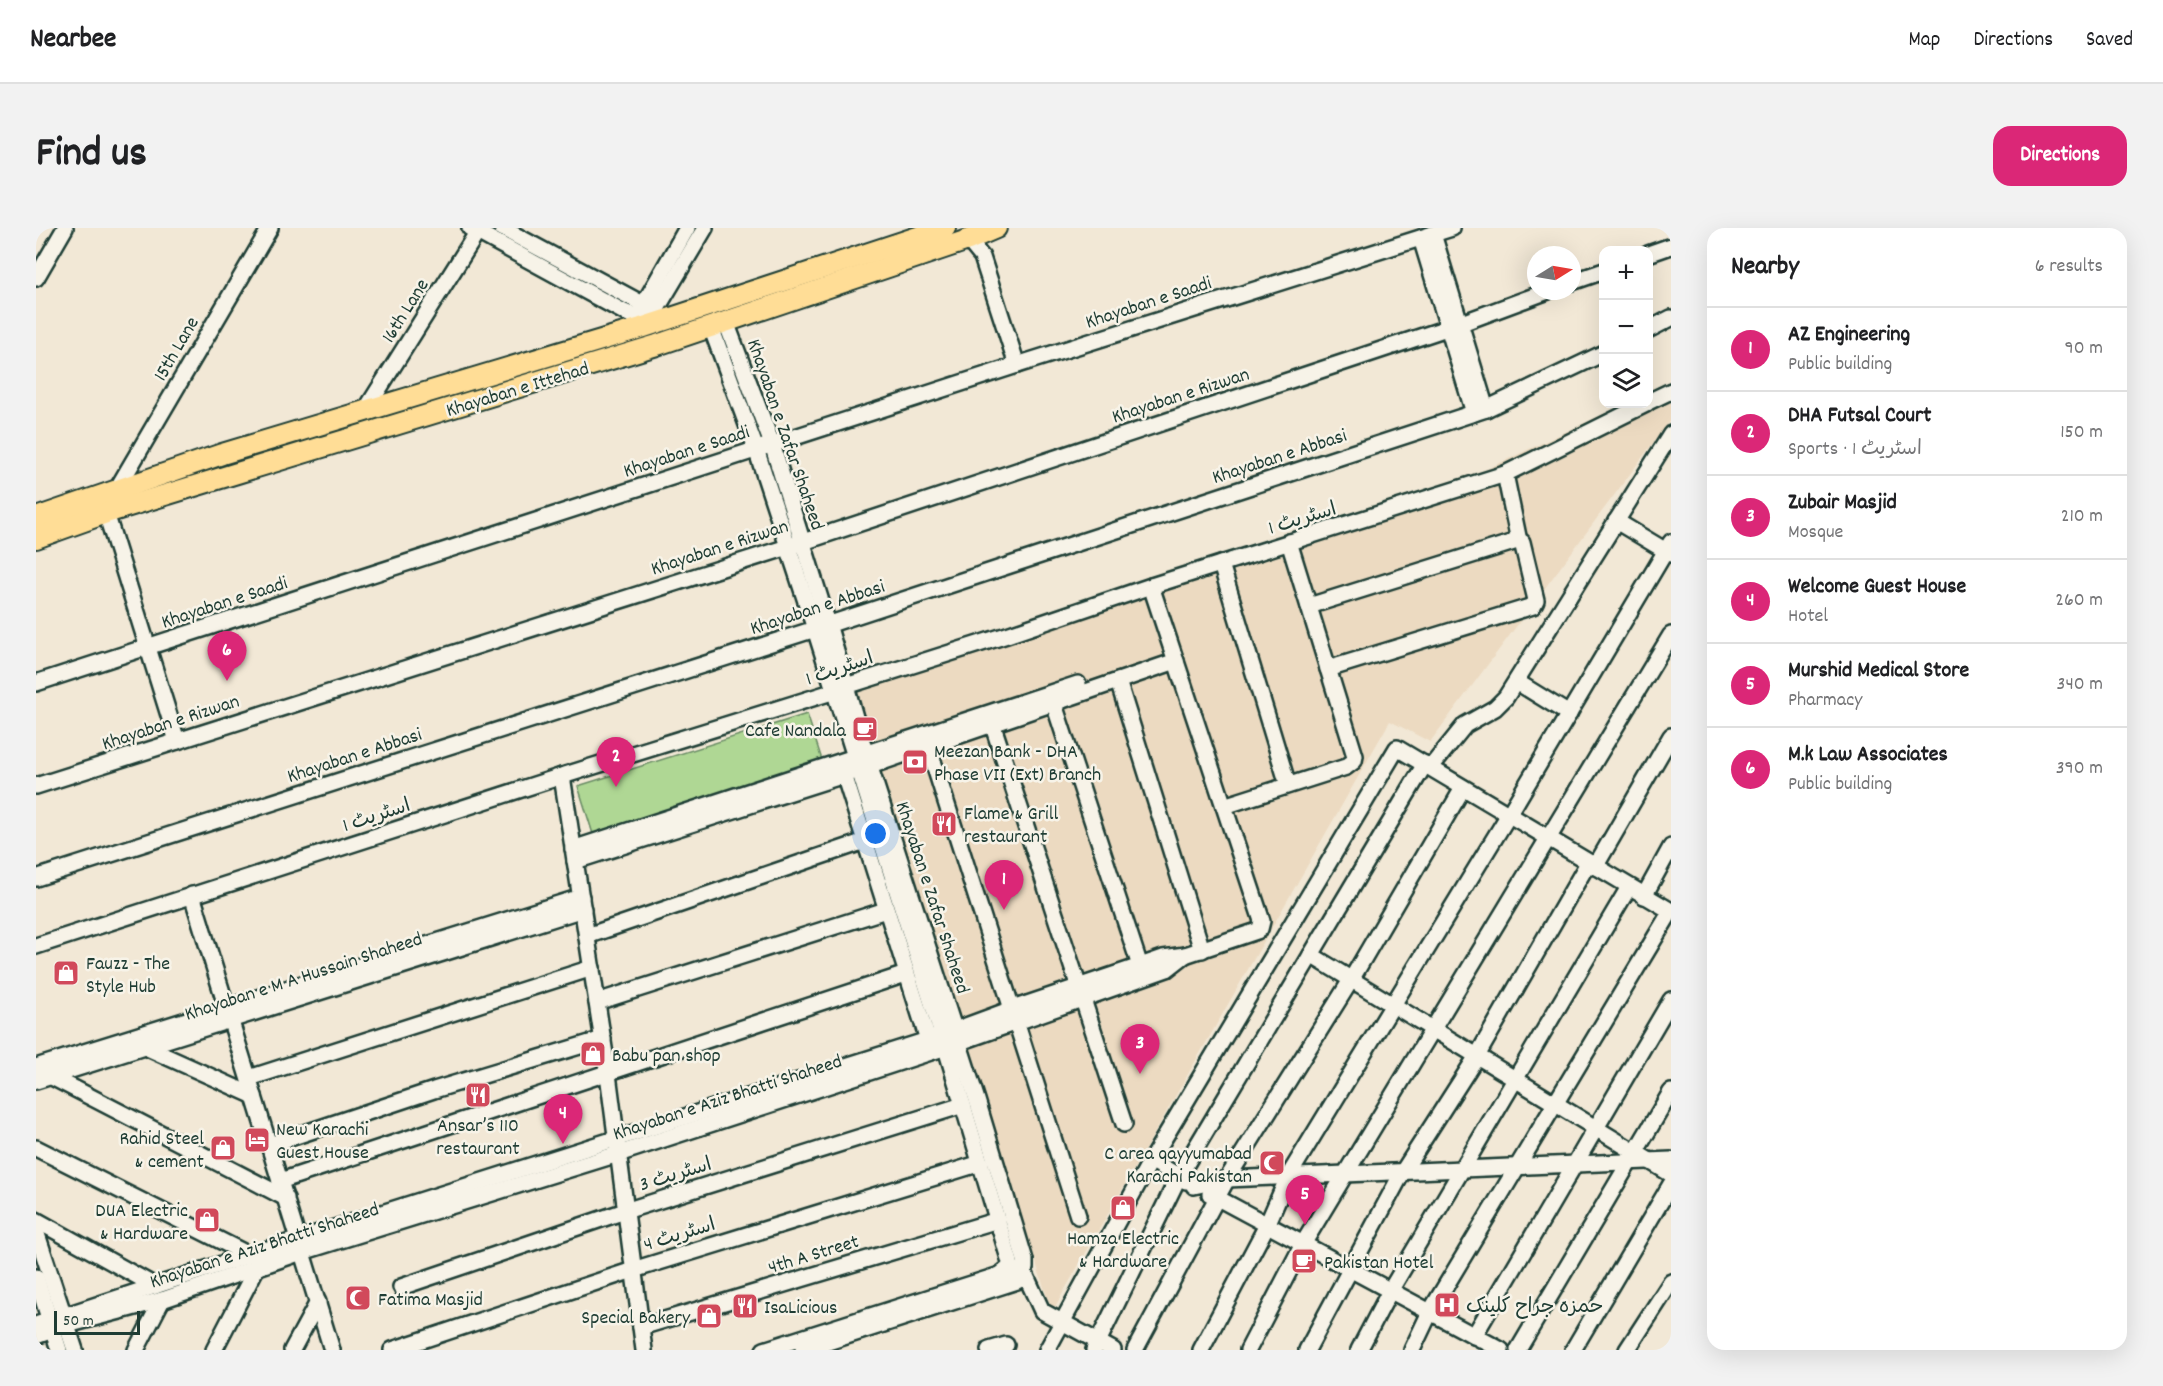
<!DOCTYPE html>
<html lang="en">
<head>
<meta charset="utf-8">
<style>
  body { margin:0; font-family:Dekko,"Playpen Sans Arabic",sans-serif; background:#f2f2f2; color:#202124 }
  .controls { position:absolute; right:18px; top:18px; display:grid; overflow:hidden; border-radius:12px; box-shadow:0 6px 24px #0002 }
  .controls button { width:54px; height:54px; display:grid; place-items:center; padding:0; border:0; border-bottom:2px solid #e0e0e0; background:#fff; color:#202124; font:30px sans-serif }
  .compass { position:absolute; left:1491px; top:18px; width:54px; height:54px; border-radius:50%; background:#fff; box-shadow:0 6px 24px #0002; rotate:79deg }
  .scale { position:absolute; left:18px; bottom:15px; width:86px; box-sizing:border-box; padding-left:6px; border:3px solid #1f3d34; border-top:0; font-size:16px; line-height:21px; white-space:nowrap; color:#1f3d34; -webkit-text-stroke:4px #f7f3e8; paint-order:stroke }
  .you { position:absolute; left:840px; top:606px; width:21px; height:21px; margin:-15px; border:4px solid #fff; border-radius:50%; background:#1a73e8; box-shadow:0 0 0 9px #1a73e833 }
  .badge { display:grid; place-items:center; width:39px; height:39px; border-radius:50%; background:#db2777; color:#fff; font-size:20px; font-weight:700 }
  .pin { position:absolute; translate:-50% -50px; filter:drop-shadow(0 2px 3px #0008) }
  .pin::after { content:''; position:absolute; top:32px; width:21px; height:18px; background:inherit; clip-path:polygon(0 0,100% 0,50% 100%) }
  .list { margin:0; padding:0; list-style:none }
  h2 { display:flex; justify-content:space-between; align-items:center; height:78px; margin:0; padding:0 24px; font-size:26px }
  h2 small { font-size:20px; font-weight:400; color:#757577 }
  .list li { display:grid; grid-template-columns:39px 1fr auto; gap:18px; align-items:center; box-sizing:border-box; height:84px; padding:0 24px; border-top:2px solid #e0e0e0 }
  .list b { display:block; font-size:22px; white-space:nowrap }
  .list p { margin:0; font-size:20px; white-space:nowrap; color:#757577 }
  .list em { font-size:20px; font-style:normal; color:#757577 }
  .icon { flex:none; width:33px; height:33px; fill:none; stroke:currentColor; stroke-width:2; stroke-linecap:round; stroke-linejoin:round }
  .map { position:relative; flex:none; width:1635px; height:1122px; overflow:hidden; border-radius:18px }
  header { display:flex; align-items:center; gap:36px; box-sizing:border-box; height:84px; padding:0 30px; background:#fff; border-bottom:2px solid #e0e0e0 }
  header strong { font-size:28px }
  nav { display:flex; gap:33px; margin-inline-start:auto; font-size:21px }
  .intro { display:flex; align-items:center; justify-content:space-between; box-sizing:border-box; height:144px; padding:0 36px }
  h1 { margin:0; font-size:42px }
  .button { padding:15px 27px; border-radius:18px; background:#db2777; color:#fff; font-size:21px; font-weight:700 }
  main { display:flex; gap:36px; padding:0 36px }
  aside { flex:1; background:#fff; border-radius:18px; box-shadow:0 6px 24px #0002 }
  .map>svg:first-child { display:block }
</style>
</head>
<body>
<header>
<strong>Nearbee</strong>
<nav><a>Map</a><a>Directions</a><a>Saved</a></nav>
</header>
<div class="intro"><h1>Find us</h1><a class="button">Directions</a></div>
<main>
<div class="map">
<svg width="1635" height="1122" viewBox="0 0 1635 1122">
  <rect width="100%" height="100%" fill="#f2e8d6"/>
  <filter id="ink" filterUnits="userSpaceOnUse"><feTurbulence type="fractalNoise" baseFrequency=".0167" numOctaves="2"/><feDisplacementMap in="SourceGraphic" scale="12" xChannelSelector="R" yChannelSelector="G"/><feConvolveMatrix kernelMatrix="1 2 1 2 8 2 1 2 1" color-interpolation-filters="sRGB"/></filter>
  <g filter="url(#ink)">
    <polygon fill="#ecdac1" points="1613,169 1635,175 1635,191 1394,514 1354,493 1016,1084 810,449 1451,241 1589,176 1612,176"/>
    <polygon fill="#afd794" stroke="#678a64" stroke-width="1.5" points="771,486 786,532 557,606 542,558"/>
    <g fill="none" stroke-linecap="round" stroke-linejoin="round">
      <g stroke="#1f3d34" stroke-width="20">
        <g id="minor">
          <path d="M434,0L588,84C600,89 608,91 619,84L669,0"/>
          <polyline points="466,0 605,75"/>
          <polyline points="1397,6 1450,181"/>
          <polyline points="1385,10 1438,185"/>
          <polyline points="932,12 946,29 981,137"/>
          <polyline points="1612,26 1635,18"/>
          <polyline points="0,50 29,0"/>
          <polyline points="1536,54 1568,43"/>
          <polyline points="605,75 609,74 651,0"/>
          <polyline points="690,94 736,216 792,396 830,527 941,872 989,1032 989,1040 981,1053 767,1122"/>
          <polyline points="675,99 720,221 779,401 906,807 974,1034 973,1040 964,1047 728,1122"/>
          <polyline points="1612,102 1635,90"/>
          <polyline points="1612,174 1635,163"/>
          <polyline points="329,183 444,0"/>
          <polyline points="1469,246 1483,313"/>
          <polyline points="81,261 234,0"/>
          <polyline points="70,285 141,513"/>
          <polyline points="1580,293 1635,326"/>
          <polyline points="1185,336 1252,557"/>
          <polyline points="1273,378 1481,313 1486,314 1500,372 1497,378 1292,441"/>
          <polyline points="1082,453 1166,722"/>
          <polyline points="1481,454 1533,486"/>
          <polyline points="0,455 981,137 1416,0"/>
          <polyline points="1018,476 1104,738"/>
          <polyline points="954,489 1088,896"/>
          <polyline points="889,508 1042,988"/>
          <polyline points="805,537 892,812"/>
          <polyline points="1395,539 1429,497 1459,480 1470,469 1635,206"/>
          <polyline points="526,548 572,846 608,1122"/>
          <polyline points="0,558 752,319 1423,96 1512,63"/>
          <polyline points="1188,578 1310,539 1318,533 1319,528 1253,314"/>
          <polyline points="537,621 1042,456"/>
          <polyline points="539,633 808,547 1140,433"/>
          <polyline points="1559,639 1635,508"/>
          <polyline points="0,650 779,401 1450,181 1568,125"/>
          <polyline points="156,667 296,1122"/>
          <polyline points="1608,668 1635,619"/>
          <polyline points="551,708 829,613"/>
          <polyline points="0,718 526,548 799,463 810,458 971,407 1115,358 1469,246 1610,176"/>
          <polyline points="1275,727 1635,946"/>
          <polyline points="561,774 850,682"/>
          <polyline points="109,819 218,868"/>
          <polyline points="0,839 545,669"/>
          <polyline points="16,849 250,970"/>
          <polyline points="213,850 556,740"/>
          <polyline points="0,853 547,681"/>
          <polyline points="233,917 398,862 567,811"/>
          <polyline points="0,920 213,1027"/>
          <polyline points="1115,932 1150,953"/>
          <polyline points="244,953 870,746"/>
          <polyline points="1158,958 1191,951 1635,932"/>
          <polyline points="1174,966 1465,1122"/>
          <polyline points="0,992 119,1058"/>
          <polyline points="0,1003 39,1122"/>
          <polyline points="980,1042 990,1048 1006,1083 1077,1122"/>
          <polyline points="0,1049 23,1122"/>
          <polyline points="365,1059 589,983 927,877"/>
          <polyline points="0,1097 213,1027 892,812 976,781 1104,738 1127,730 1149,727 1221,703 1224,701 1226,693 1115,358"/>
          <polyline points="605,1099 962,992"/>
          <polyline points="0,1108 31,1097 126,1072 266,1024 582,926 910,819 1131,741 1149,727"/>
          <polyline points="1438,1108 1635,772"/>
          <polyline points="100,1122 126,1072"/>
          <polyline points="178,1122 221,1039"/>
          <polyline points="256,1122 282,1074"/>
          <polyline points="356,1122 597,1042 945,935"/>
          <polyline points="953,1122 970,1117"/>
          <polyline points="1011,1122 1115,932 1361,520 1635,683"/>
          <polyline points="1058,1122 1143,948 1389,536"/>
          <polyline points="1099,1122 1191,951 1315,752 1427,560"/>
          <polyline points="1165,1122 1231,997 1252,949 1472,588 1635,314"/>
          <polyline points="1212,1122 1267,1016 1635,407"/>
          <polyline points="1271,1122 1366,945 1441,828 1552,635"/>
          <polyline points="1323,1122 1354,1063 1593,659"/>
          <polyline points="1376,1122 1394,1084 1635,683"/>
          <polyline points="1482,1122 1635,864"/>
          <polyline points="1537,1122 1635,956"/>
          <polyline points="1591,1122 1635,1054"/>
        </g>
      </g>
      <g stroke="#1f3d34" stroke-width="24">
        <g id="major">
          <polyline points="0,290 186,226 605,100 909,0"/>
          <polyline points="0,310 70,285 621,117 932,12 960,0"/>
        </g>
      </g>
      <use href="#minor" stroke="#f7f3e8" stroke-width="15"/>
      <use href="#major" stroke="#ffdd96" stroke-width="20"/>
    </g>
  </g>
  <defs>
    <g id="cafe-square" transform="scale(1.35)"><rect x="-9" y="-9" width="18" height="18" rx="4" fill="#d1495b" stroke="#f7f3e8"/><path d="M-5.5-4.5H6V0H3Q3 3.5 0 3.5H-2.5Q-5.5 3.5-5.5 0ZM3-3.2v2h1.7v-2ZM-6 4.5H4V6H-6Z" fill="#fff"/></g>
    <g id="bank-square" transform="scale(1.35)"><rect x="-9" y="-9" width="18" height="18" rx="4" fill="#d1495b" stroke="#f7f3e8"/><path d="M-6-4H6V4H-6ZM0-2.3a2.3 2.3 0 1 0 0 4.6a2.3 2.3 0 1 0 0-4.6Z" fill="#fff"/></g>
    <g id="restaurant-square" transform="scale(1.35)"><rect x="-9" y="-9" width="18" height="18" rx="4" fill="#d1495b" stroke="#f7f3e8"/><path d="M-5-6h1v4h1v-4h1v4h1v-4h1v5L-1.5 .5V6h-2V.5L-5-1ZM5-6V6H3V1.5H1.5Q1.5-4 5-6Z" fill="#fff"/></g>
    <g id="shop-square" transform="scale(1.35)"><rect x="-9" y="-9" width="18" height="18" rx="4" fill="#d1495b" stroke="#f7f3e8"/><path d="M-5-2.5h2.3a2.7 3.5 0 0 1 5.4 0H5L5.5 6h-11ZM-1.5-2.5h3a1.5 2.3 0 0 0-3 0Z" fill="#fff"/></g>
    <g id="hotel-square" transform="scale(1.35)"><rect x="-9" y="-9" width="18" height="18" rx="4" fill="#d1495b" stroke="#f7f3e8"/><path d="M-6-4.5h1.5V1H6V5H4.5V3h-9V5H-6ZM-4 0a1.8 1.8 0 1 1 3.6 0ZM.5 0V-2.5h3Q6-2.5 6 0Z" fill="#fff"/></g>
    <g id="mosque-square" transform="scale(1.35)"><rect x="-9" y="-9" width="18" height="18" rx="4" fill="#d1495b" stroke="#f7f3e8"/><path d="M3.5-4.9A6 6 0 1 0 3.5 4.9A5 5 0 1 1 3.5-4.9Z" fill="#fff"/></g>
    <g id="hospital-square" transform="scale(1.35)"><rect x="-9" y="-9" width="18" height="18" rx="4" fill="#d1495b" stroke="#f7f3e8"/><path d="M-5-5h3v3.5h4V-5h3V5h-3V1.5h-4V5h-3Z" fill="#fff"/></g>
  </defs>
  <g fill-rule="evenodd">
    <use href="#cafe-square" x="829" y="501"/>
    <use href="#bank-square" x="879" y="534"/>
    <use href="#restaurant-square" x="908" y="596"/>
    <use href="#shop-square" x="30" y="745"/>
    <use href="#shop-square" x="557" y="826"/>
    <use href="#restaurant-square" x="442" y="867"/>
    <use href="#hotel-square" x="221" y="912"/>
    <use href="#shop-square" x="187" y="920"/>
    <use href="#mosque-square" x="1236" y="935"/>
    <use href="#shop-square" x="1087" y="980"/>
    <use href="#shop-square" x="171" y="992"/>
    <use href="#cafe-square" x="1268" y="1033"/>
    <use href="#mosque-square" x="322" y="1070"/>
    <use href="#hospital-square" x="1411" y="1077"/>
    <use href="#restaurant-square" x="709" y="1078"/>
    <use href="#shop-square" x="673" y="1088"/>
  </g>
  <g text-anchor="middle" stroke-width="5" stroke-linejoin="round" paint-order="stroke">
    <g font-size="20" fill="#1f3d34" stroke="#f7f3e8">
      <text transform="translate(1112 73) rotate(-18)" y="7">Khayaban e Saadi</text>
      <text transform="translate(368 82) rotate(-58)" y="7">16th Lane</text>
      <text transform="translate(139 120) rotate(-60)" y="7">15th Lane</text>
      <text transform="translate(481 160) rotate(-17)" y="7">Khayaban e Ittehad</text>
      <text transform="translate(1144 166) rotate(-18)" y="7">Khayaban e Rizwan</text>
      <text transform="translate(751 206) rotate(71)" y="7">Khayaban e Zafar Shaheed</text>
      <text transform="translate(650 222) rotate(-18)" y="7">Khayaban e Saadi</text>
      <text transform="translate(1243 227) rotate(-18)" y="7">Khayaban e Abbasi</text>
      <text transform="translate(1266 289) rotate(-17)" y="7">اسٹریٹ 1</text>
      <text transform="translate(683 318) rotate(-18)" y="7">Khayaban e Rizwan</text>
      <text transform="translate(188 373) rotate(-18)" y="7">Khayaban e Saadi</text>
      <text transform="translate(781 378) rotate(-18)" y="7">Khayaban e Abbasi</text>
      <text transform="translate(803 439) rotate(-19)" y="7">اسٹریٹ 1</text>
      <text transform="translate(134 493) rotate(-18)" y="7">Khayaban e Rizwan</text>
      <text transform="translate(318 526) rotate(-18)" y="7">Khayaban e Abbasi</text>
      <text transform="translate(340 586) rotate(-18)" y="7">اسٹریٹ 1</text>
      <text transform="translate(898 669) rotate(72)" y="7">Khayaban e Zafar Shaheed</text>
      <text transform="translate(267 747) rotate(-18)" y="7">Khayaban e M A Hussain Shaheed</text>
      <text transform="translate(691 868) rotate(-18)" y="7">Khayaban e Aziz Bhatti Shaheed</text>
      <text transform="translate(639 945) rotate(-17)" y="7">اسٹریٹ 3</text>
      <text transform="translate(643 1005) rotate(-17)" y="7">اسٹریٹ 4</text>
      <text transform="translate(228 1016) rotate(-18)" y="7">Khayaban e Aziz Bhatti Shaheed</text>
      <text transform="translate(777 1025) rotate(-17)" y="7">4th A Street</text>
    </g>
    <g font-size="20" fill="#1f3d34" stroke="#f7f3e8" text-anchor="start">
      <text x="810" y="508" text-anchor="end">Cafe Nandala</text>
      <text x="898" y="529">Meezan Bank - DHA<tspan x="898" dy="23">Phase VII (Ext) Branch</tspan></text>
      <text x="928" y="591">Flame &amp; Grill<tspan x="928" dy="23">restaurant</tspan></text>
      <text x="50" y="741">Fauzz - The<tspan x="50" dy="23">Style Hub</tspan></text>
      <text x="576" y="833">Babu pan shop</text>
      <text x="442" y="903" text-anchor="middle">Ansar’s 110<tspan x="442" dy="23">restaurant</tspan></text>
      <text x="240" y="907">New Karachi<tspan x="240" dy="23">Guest House</tspan></text>
      <text x="168" y="916" text-anchor="end">Rahid Steel<tspan x="168" dy="23">&amp; cement</tspan></text>
      <text x="1216" y="931" text-anchor="end">C area qayyumabad<tspan x="1216" dy="23">Karachi Pakistan</tspan></text>
      <text x="152" y="988" text-anchor="end">DUA Electric<tspan x="152" dy="23">&amp; Hardware</tspan></text>
      <text x="1087" y="1016" text-anchor="middle">Hamza Electric<tspan x="1087" dy="23">&amp; Hardware</tspan></text>
      <text x="1288" y="1040">Pakistan Hotel</text>
      <text x="342" y="1077">Fatima Masjid</text>
      <text x="1430" y="1084">حمزہ جراح کلینک</text>
      <text x="728" y="1085">IsaLicious</text>
      <text x="654" y="1095" text-anchor="end">Special Bakery</text>
    </g>
  </g>
</svg>
<div class="controls">
<button>+</button>
<button>−</button>
<button><svg class="icon" aria-label="layers" viewBox="0 0 24 24"><path d="M12 4l9 5-9 5-9-5zM3 14l9 5 9-5"/></svg></button>
</div>
<svg class="compass" viewBox="-18 -18 36 36"><path d="M0-13l5 13h-10z" fill="#e53935"/><path d="M0 13l5-13h-10z" fill="#757577"/></svg>
<div class="scale">50 m</div>
<div class="you"></div>
<div class="pin badge" style="left:968px;top:682px">1</div>
<div class="pin badge" style="left:580px;top:559px">2</div>
<div class="pin badge" style="left:1104px;top:846px">3</div>
<div class="pin badge" style="left:527px;top:916px">4</div>
<div class="pin badge" style="left:1269px;top:997px">5</div>
<div class="pin badge" style="left:191px;top:453px">6</div>
</div>
<aside>
<h2>Nearby<small>6 results</small></h2>
<ul class="list">
<li><span class="badge">1</span><div><b>AZ Engineering</b><p>Public building</p></div><em>90 m</em></li>
<li><span class="badge">2</span><div><b>DHA Futsal Court</b><p>Sports · اسٹریٹ 1</p></div><em>150 m</em></li>
<li><span class="badge">3</span><div><b>Zubair Masjid</b><p>Mosque</p></div><em>210 m</em></li>
<li><span class="badge">4</span><div><b>Welcome Guest House</b><p>Hotel</p></div><em>260 m</em></li>
<li><span class="badge">5</span><div><b>Murshid Medical Store</b><p>Pharmacy</p></div><em>340 m</em></li>
<li><span class="badge">6</span><div><b>M.k Law Associates</b><p>Public building</p></div><em>390 m</em></li>
</ul>
</aside>
</main>
</body>
</html>
